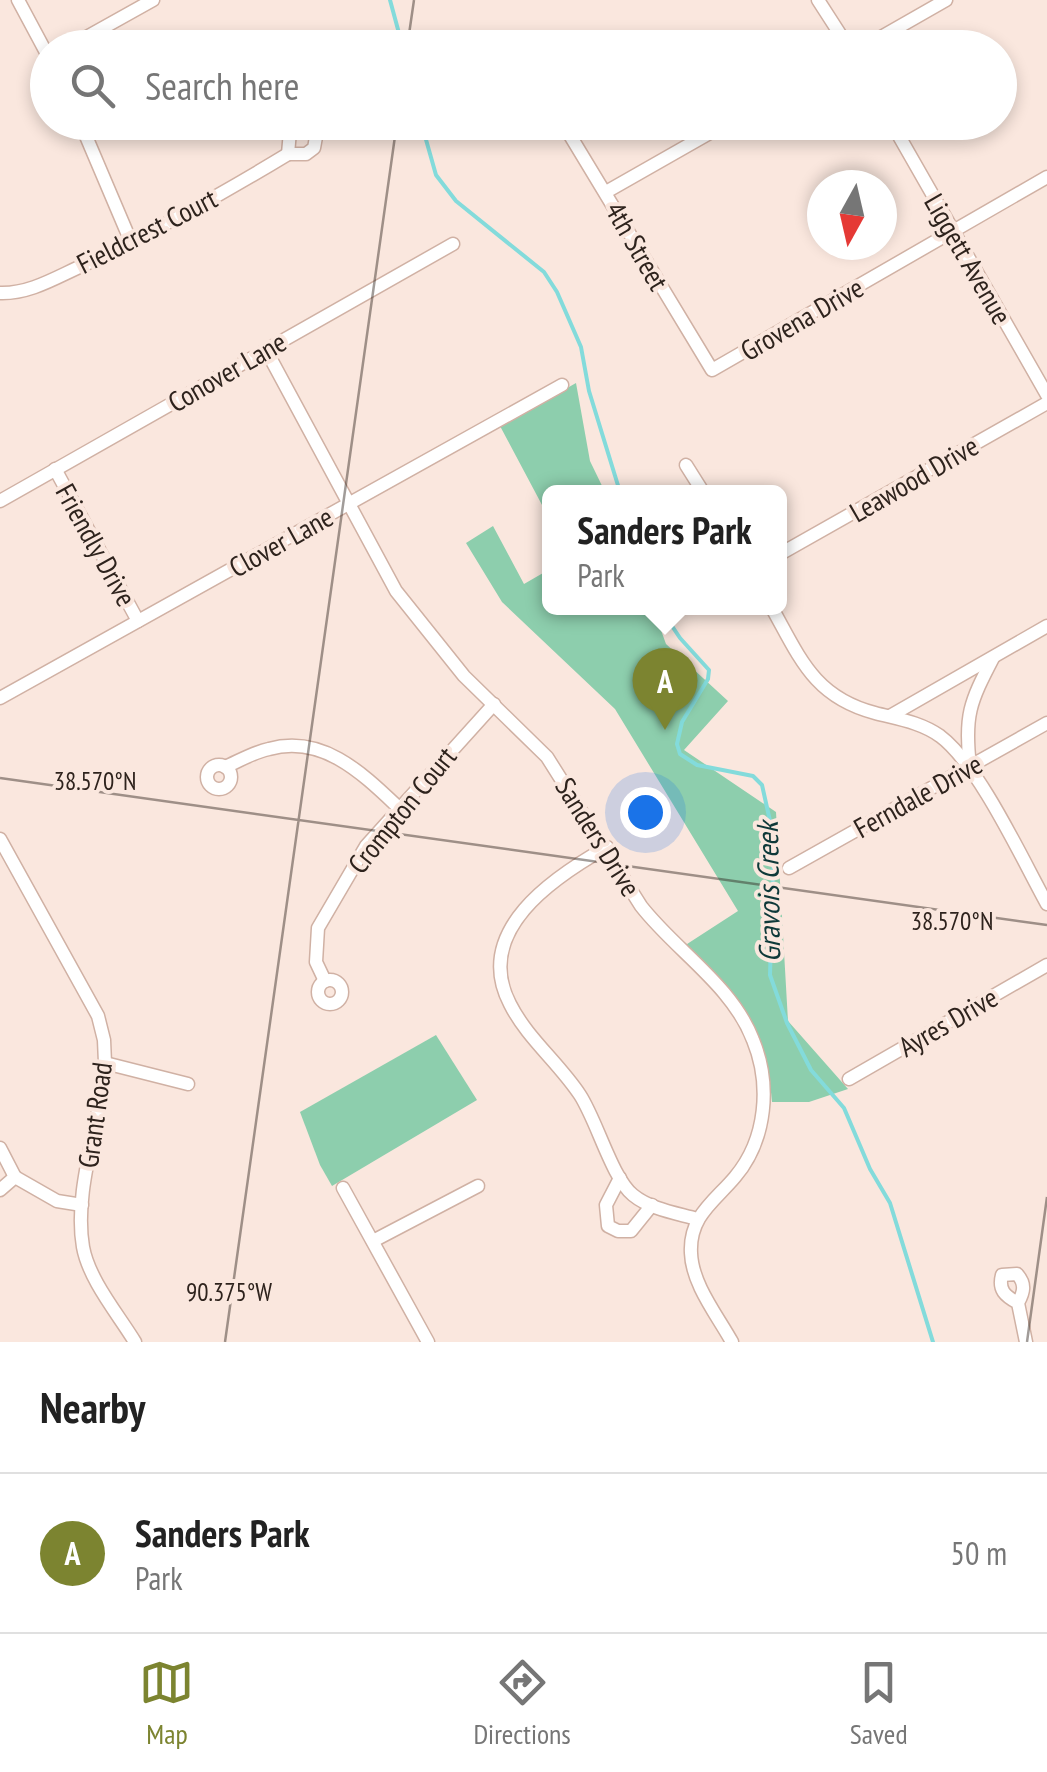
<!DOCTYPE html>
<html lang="en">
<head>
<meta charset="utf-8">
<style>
  body { margin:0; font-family:"PT Sans Narrow",sans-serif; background:#f2f2f2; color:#222 }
  .compass { position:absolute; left:807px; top:170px; width:90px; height:90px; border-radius:50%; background:#fff; box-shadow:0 5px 15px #0003; rotate:188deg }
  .you { position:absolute; left:645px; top:812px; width:35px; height:35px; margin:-25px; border:8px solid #fff; border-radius:50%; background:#1a73e8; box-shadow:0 0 0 15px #1a73e833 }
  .badge { display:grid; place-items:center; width:65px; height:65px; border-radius:50%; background:#7c8430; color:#fff; font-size:32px; font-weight:700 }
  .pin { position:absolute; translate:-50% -82px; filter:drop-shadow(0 2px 5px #0008) }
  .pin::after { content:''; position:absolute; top:52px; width:35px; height:30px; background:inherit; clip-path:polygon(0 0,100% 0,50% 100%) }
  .popup { position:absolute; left:542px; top:485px; width:245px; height:130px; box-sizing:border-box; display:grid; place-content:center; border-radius:15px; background:#fff; filter:drop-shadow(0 2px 8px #0005); font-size:32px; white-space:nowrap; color:#767676 }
  .popup b { font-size:38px; color:#222 }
  .popup::after { content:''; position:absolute; left:50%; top:100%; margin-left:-20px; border:20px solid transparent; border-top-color:#fff }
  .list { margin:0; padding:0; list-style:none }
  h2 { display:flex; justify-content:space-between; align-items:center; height:130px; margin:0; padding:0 40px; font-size:42px }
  h2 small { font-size:32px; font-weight:400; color:#767676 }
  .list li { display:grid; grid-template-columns:65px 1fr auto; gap:30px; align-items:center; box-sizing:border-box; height:160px; padding:0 40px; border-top:2px solid #e0e0e0 }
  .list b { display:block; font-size:38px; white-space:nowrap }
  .list p { margin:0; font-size:32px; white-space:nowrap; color:#767676 }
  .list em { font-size:32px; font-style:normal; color:#767676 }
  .icon { flex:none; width:55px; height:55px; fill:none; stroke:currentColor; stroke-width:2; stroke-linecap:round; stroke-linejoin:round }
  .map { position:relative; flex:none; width:1047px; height:1342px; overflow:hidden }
  .search { position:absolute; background:#fff; box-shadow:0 5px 15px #0003; left:30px; right:30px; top:30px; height:110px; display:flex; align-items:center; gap:25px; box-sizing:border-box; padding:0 35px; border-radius:55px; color:#767676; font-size:38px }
  .sheet { height:290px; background:#fff }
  nav { display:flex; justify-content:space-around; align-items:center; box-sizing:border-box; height:140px; border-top:2px solid #e0e0e0; background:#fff; font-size:28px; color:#767676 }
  nav a { display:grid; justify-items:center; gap:5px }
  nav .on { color:#7c8430 }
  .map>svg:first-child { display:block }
</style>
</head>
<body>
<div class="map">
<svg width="1047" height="1342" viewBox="0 0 1047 1342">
  <rect width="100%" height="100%" fill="#fae7de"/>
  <g fill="#8dcead">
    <polygon points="576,383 590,461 605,492 550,492 550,520 500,426"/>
    <path d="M493,526L524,584L550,569V608H653L666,644L728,701L684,750L776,812L788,1021L848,1089L809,1102H772C766,1027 739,994 684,946L738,911L615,709L502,602L466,543Z"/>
    <polygon points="436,1035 477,1100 332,1186 320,1165 300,1112"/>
  </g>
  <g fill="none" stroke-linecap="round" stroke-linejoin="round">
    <g stroke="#83dbdb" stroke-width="4">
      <polyline points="390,0 403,48"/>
      <polyline points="421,122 436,175 456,201 544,272 557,292 581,347 589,391 620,492"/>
      <polyline points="660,608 680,638 709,670 708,679 682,722 677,744 680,754 697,765 753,776 762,785 774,839 770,975 787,1023 811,1070 844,1108 870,1169 890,1203 933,1342"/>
    </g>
    <g stroke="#d0b1a4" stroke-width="15">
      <g id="minor">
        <polyline points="18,0 48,56"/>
        <polyline points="818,0 849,48"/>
        <polyline points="67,48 153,0"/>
        <polyline points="862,48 946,0"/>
        <polyline points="80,122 131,242"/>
        <polyline points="562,122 712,370 1047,177"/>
        <polyline points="891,122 1047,395"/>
        <polygon points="305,126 316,137 314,148 306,154 288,154 290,131"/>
        <polyline points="606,192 729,122"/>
        <path d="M0,293C31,294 58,276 86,264C156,231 222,194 288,154"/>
        <path d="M266,350L396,591L464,676L547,757L641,906C676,951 732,985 753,1040C771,1084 767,1139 735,1177C715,1201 689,1216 691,1253C692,1284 717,1315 732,1342"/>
        <polyline points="686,465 703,492"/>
        <polyline points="55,469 138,621"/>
        <polyline points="0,501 453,244"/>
        <polyline points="780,554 1047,403"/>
        <path d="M772,608C800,658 814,697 875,713C898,719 920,722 940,736C979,765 1022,859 1047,904"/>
        <polyline points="0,698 562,385"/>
        <polyline points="890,716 1047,626"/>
        <circle cx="219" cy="777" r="12"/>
        <path d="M970,766C964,716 970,702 993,658"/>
        <path d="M225,767C239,761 254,752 269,749C323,734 363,774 399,808"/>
        <path d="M0,839L98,1016L104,1040L105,1063C101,1121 73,1190 83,1247C89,1280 118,1314 135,1342"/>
        <path d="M607,847C554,877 472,931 510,1004C527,1038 559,1063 580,1095C597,1121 612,1178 633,1195C650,1209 676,1213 697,1219"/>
        <polyline points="789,868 1047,723"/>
        <circle cx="330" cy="992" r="12"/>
        <polyline points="325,981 316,962 318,928 366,846 494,704"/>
        <polyline points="105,1063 188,1084"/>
        <polyline points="849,1079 1047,965"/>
        <polyline points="0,1148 15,1177"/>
        <polyline points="620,1178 606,1205 608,1226 618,1231 631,1231 652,1205"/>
        <polyline points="343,1188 428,1342"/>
        <polyline points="0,1190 15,1177 57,1201 82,1205"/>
        <polyline points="373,1241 478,1186"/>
        <path d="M1018,1303C1005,1296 998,1290 1002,1275L1017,1274C1026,1284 1024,1292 1018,1303L1026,1342"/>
      </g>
    </g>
    <use href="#minor" stroke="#fff" stroke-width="12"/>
  </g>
  <path fill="none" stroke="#2e231d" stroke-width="2.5" stroke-opacity="0.45" d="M407,48L414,0M0,778L1047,925M225,1342L397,122M1027,1342L1047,1197"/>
  <g text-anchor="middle" stroke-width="8" stroke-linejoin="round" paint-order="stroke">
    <g font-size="28" fill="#2e231d" stroke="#fae7de">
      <text transform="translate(147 231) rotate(-27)" y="10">Fieldcrest Court</text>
      <text transform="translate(637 246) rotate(60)" y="10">4th Street</text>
      <text transform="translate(968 259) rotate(60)" y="10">Liggett Avenue</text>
      <text transform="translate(802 319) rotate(-30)" y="10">Grovena Drive</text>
      <text transform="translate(227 372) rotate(-30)" y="10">Conover Lane</text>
      <text transform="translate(914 479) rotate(-30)" y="10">Leawood Drive</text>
      <text transform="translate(281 542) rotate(-29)" y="10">Clover Lane</text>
      <text transform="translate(96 545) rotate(61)" y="10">Friendly Drive</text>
      <text transform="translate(918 796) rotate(-29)" y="10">Ferndale Drive</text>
      <text transform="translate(402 810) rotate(-51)" y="10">Crompton Court</text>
      <text transform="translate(598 837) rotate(58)" y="10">Sanders Drive</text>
      <text transform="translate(948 1022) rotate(-30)" y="10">Ayres Drive</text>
      <text transform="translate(95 1115) rotate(-82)" y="10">Grant Road</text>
    </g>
    <g font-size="30" font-style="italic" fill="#0e3939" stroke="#fae7de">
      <text transform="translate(769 892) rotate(-91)" y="10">Gravois Creek</text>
    </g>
  </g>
  <g font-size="25" text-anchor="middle" fill="#2e231d" stroke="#fae7de" stroke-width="8" stroke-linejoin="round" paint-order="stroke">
    <text x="95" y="790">38.570°N</text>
    <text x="952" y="930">38.570°N</text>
    <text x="229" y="1301">90.375°W</text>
  </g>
</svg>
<svg class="compass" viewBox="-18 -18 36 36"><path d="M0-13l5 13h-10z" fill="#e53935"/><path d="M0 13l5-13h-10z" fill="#767676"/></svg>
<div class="you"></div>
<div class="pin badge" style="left:665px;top:730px">A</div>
<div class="popup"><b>Sanders Park</b>Park</div>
<div class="search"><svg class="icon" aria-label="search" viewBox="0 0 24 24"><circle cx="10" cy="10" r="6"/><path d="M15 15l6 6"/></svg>Search here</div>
</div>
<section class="sheet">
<h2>Nearby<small></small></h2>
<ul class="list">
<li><span class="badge">A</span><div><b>Sanders Park</b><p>Park</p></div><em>50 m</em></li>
</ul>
</section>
<nav>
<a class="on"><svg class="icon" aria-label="map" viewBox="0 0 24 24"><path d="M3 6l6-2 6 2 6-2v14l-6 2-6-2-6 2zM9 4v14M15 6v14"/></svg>Map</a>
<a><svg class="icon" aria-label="directions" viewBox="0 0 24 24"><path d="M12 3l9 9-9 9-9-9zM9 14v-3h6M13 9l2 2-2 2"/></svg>Directions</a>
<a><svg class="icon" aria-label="saved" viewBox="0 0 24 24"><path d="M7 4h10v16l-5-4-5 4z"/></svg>Saved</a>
</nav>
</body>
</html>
